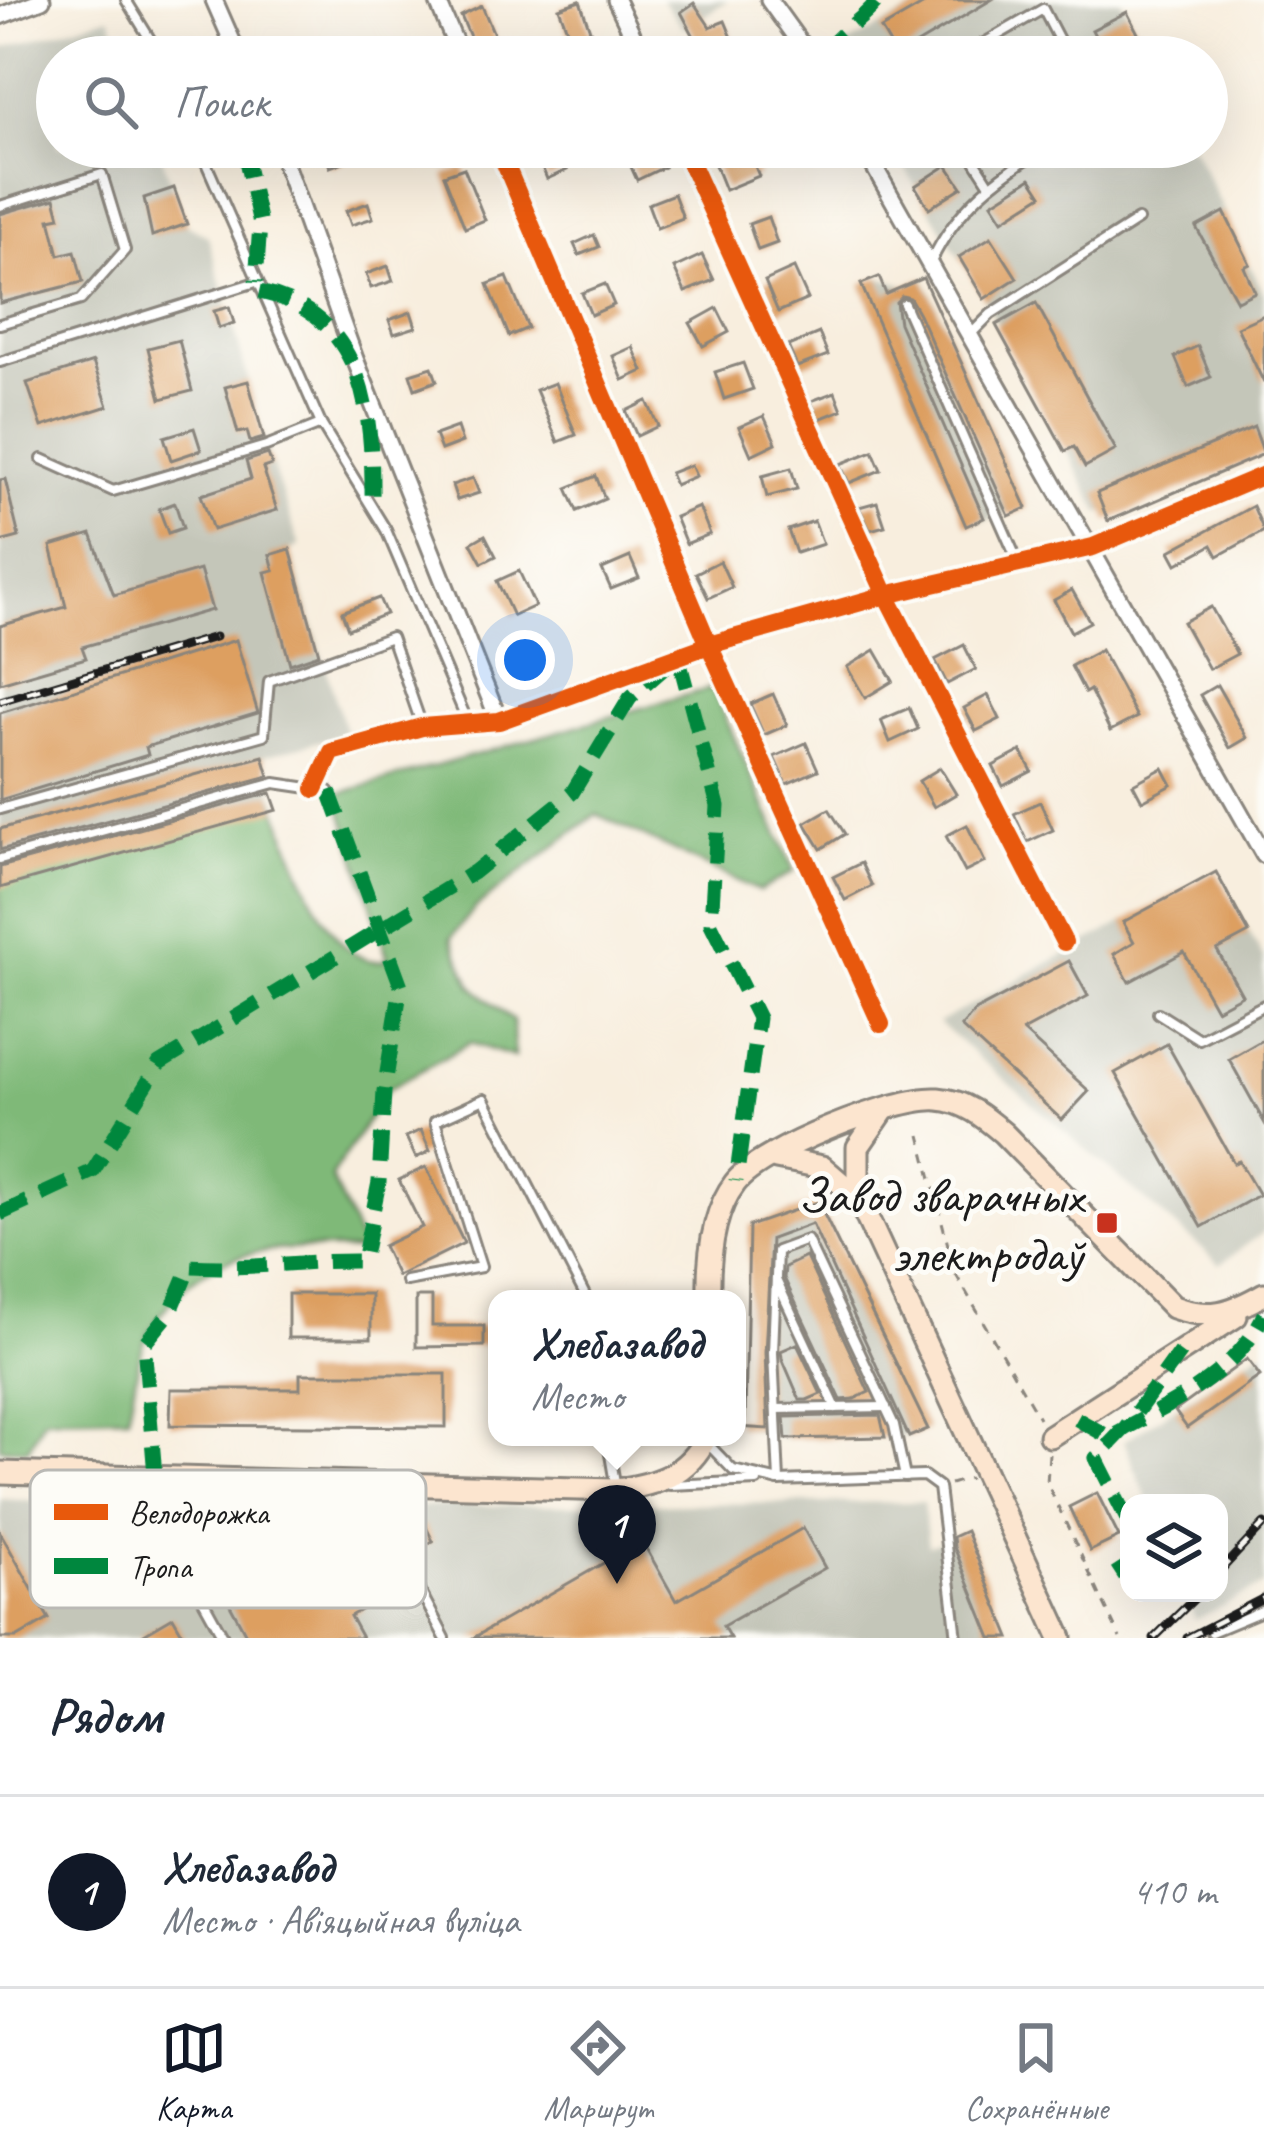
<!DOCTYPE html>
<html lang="ru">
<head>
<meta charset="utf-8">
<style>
  body { margin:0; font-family:Caveat,sans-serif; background:#f2f2f3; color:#1f2937 }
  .controls { position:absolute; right:36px; bottom:36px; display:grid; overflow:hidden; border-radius:24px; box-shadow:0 12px 48px #0002 }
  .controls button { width:108px; height:108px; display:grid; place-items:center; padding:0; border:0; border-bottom:3px solid #e0e1e3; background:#fff; color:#1f2937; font:60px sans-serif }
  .you { position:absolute; left:525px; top:660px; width:42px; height:42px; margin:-30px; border:9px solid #fff; border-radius:50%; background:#1a73e8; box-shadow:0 0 0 18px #1a73e833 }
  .badge { display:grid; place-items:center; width:78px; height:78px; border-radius:50%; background:#111827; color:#fff; font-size:39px; font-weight:700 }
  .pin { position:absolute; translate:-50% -99px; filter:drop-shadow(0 3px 6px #0008) }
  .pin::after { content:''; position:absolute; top:63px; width:42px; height:36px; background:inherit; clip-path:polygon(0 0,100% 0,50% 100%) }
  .popup { position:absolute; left:488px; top:1290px; width:258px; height:156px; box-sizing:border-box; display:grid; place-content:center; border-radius:24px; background:#fff; filter:drop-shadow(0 3px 9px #0005); font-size:39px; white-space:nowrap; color:#747a83 }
  .popup b { font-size:45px; color:#1f2937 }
  .popup::after { content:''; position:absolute; left:50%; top:100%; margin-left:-24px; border:24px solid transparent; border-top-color:#fff }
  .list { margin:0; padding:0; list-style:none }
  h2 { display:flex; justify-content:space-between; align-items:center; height:156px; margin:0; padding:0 48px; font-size:51px }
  h2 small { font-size:39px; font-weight:400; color:#747a83 }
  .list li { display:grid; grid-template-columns:78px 1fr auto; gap:36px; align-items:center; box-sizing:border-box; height:192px; padding:0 48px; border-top:3px solid #e0e1e3 }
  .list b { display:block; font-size:45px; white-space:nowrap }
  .list p { margin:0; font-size:39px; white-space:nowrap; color:#747a83 }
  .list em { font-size:39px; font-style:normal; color:#747a83 }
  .icon { flex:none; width:66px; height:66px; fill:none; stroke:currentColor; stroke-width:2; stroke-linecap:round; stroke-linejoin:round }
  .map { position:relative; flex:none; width:1264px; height:1638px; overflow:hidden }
  .search { position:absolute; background:#fff; box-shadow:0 12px 48px #0002; left:36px; right:36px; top:36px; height:132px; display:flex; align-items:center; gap:30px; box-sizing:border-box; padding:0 42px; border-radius:66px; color:#747a83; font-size:45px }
  .sheet { height:348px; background:#fff }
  nav { display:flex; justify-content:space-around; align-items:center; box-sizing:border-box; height:168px; border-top:3px solid #e0e1e3; background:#fff; font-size:33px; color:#747a83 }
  nav a { display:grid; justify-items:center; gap:6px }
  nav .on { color:#111827 }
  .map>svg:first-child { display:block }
</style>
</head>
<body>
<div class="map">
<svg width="1264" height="1638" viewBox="0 0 1264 1638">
  <rect width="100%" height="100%" fill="#fdfcf7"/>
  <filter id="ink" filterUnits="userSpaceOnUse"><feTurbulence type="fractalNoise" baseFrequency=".00833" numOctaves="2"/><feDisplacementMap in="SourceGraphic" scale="24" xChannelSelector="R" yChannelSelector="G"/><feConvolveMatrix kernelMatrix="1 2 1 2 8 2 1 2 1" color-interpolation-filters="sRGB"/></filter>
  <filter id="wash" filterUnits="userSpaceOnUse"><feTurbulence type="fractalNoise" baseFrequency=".004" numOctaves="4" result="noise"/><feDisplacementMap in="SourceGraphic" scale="48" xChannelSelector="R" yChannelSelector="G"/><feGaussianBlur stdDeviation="2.7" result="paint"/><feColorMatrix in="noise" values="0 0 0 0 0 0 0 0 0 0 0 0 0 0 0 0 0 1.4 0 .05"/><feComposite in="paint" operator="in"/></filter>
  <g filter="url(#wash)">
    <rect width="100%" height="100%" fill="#f8eede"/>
    <g fill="#c4c6b9">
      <polygon points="662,0 728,0 684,29"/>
      <polygon points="931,0 1121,0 1150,57 837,57 834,52"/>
      <polygon points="110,16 125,57 57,57 57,147 158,147 186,224 208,236 272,465 300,546 291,550 346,734 264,756 277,810 0,888 0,49"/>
      <polygon points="892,147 1193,147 1264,294 1264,454 1100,513 984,299"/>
      <polygon points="879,277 906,285 924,277 1027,508 966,526 861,284"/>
      <polygon points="1216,872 1264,959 1264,1232 1220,1264 938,1023"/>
      <polygon points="818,1202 928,1429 909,1437 786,1439 744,1428 749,1226"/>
      <polygon points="1264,1349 1264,1585 1195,1620 1185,1593 1219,1593 1219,1503 1149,1503 1124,1441"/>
      <polygon points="327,1493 334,1507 923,1502 928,1546 966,1531 1009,1638 0,1638 0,1499 188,1509 207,1507 204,1495"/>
    </g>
    <path fill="#7fb978" stroke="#4e6a4a" stroke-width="3" d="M712,688L794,871L759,891L596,814L475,908L451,938L472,986L513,1021L514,1057L470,1043L388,1089L331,1177L364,1251C275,1245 205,1243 152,1327C137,1349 135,1390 128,1416L44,1418L28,1449L0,1448V877L273,799C289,839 329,979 388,959L337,794Z"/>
    <g id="blocks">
      <g fill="#dd9f60">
        <polygon points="931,0 991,0 897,56 881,29"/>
        <polygon points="580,1 592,36 572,43 559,8"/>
        <polygon points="694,3 710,27 725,21 735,45 705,57 681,12"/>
        <polygon points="482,6 499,46 478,55 461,16"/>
        <polygon points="1127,12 1150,57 1106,57 1092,30"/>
        <polygon points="406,42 411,57 365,57 365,54"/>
        <polygon points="322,147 347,147 351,159 330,167"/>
        <polygon points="644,147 654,147 664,167 637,180 626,156"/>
        <polygon points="747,147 759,176 725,190 713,160"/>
        <polygon points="892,147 930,147 902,164"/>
        <polygon points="562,159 567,170 547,179 542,167"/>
        <polygon points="947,165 962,187 929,208 915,186"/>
        <polygon points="464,168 485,220 465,228 444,175"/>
        <polygon points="1031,178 1042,195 1003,220 992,203"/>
        <polygon points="174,188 187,224 152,236 144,198"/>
        <polygon points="674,194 683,218 657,228 648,204"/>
        <polygon points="55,198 60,217 50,219 59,255 75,251 83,282 0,303 0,214"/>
        <polygon points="368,203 373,218 351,225 346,211"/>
        <polygon points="1224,212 1250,264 1244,267 1255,292 1237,301 1196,227"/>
        <polygon points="768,217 777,243 758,250 749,224"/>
        <polygon points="594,235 599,247 579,255 574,244"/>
        <polygon points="991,237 1017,278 984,299 959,257"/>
        <polygon points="702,255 714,280 685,292 674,268"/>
        <polygon points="388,266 393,281 371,288 366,274"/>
        <polygon points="794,268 808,299 778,312 765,281"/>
        <polygon points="507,277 528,328 509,336 488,284"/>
        <polygon points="879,277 886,294 923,278 1027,508 1009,516 919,314 910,298 902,296 896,302 899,323 984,518 966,526 861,284"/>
        <polygon points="605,284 614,305 591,315 582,293"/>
        <polygon points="1036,303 1116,450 1085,467 1074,447 1065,451 996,325"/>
        <polygon points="229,307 234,323 219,328 214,311"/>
        <polygon points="717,308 729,332 703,346 690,323"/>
        <polygon points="411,312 416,327 394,334 389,320"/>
        <polygon points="1264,315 1264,383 1237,327"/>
        <polygon points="819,333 828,355 797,367 788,346"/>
        <polygon points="179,340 192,391 161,399 148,348"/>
        <polygon points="1198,346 1211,377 1188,387 1175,357"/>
        <polygon points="633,347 643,371 623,380 613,356"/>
        <polygon points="93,362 108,406 42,427 27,383"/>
        <polygon points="743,363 753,389 724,399 715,372"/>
        <polygon points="432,367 437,381 415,389 410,374"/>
        <polygon points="248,381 264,438 250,442 247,431 238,433 225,387"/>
        <polygon points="555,383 576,435 558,442 536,390"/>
        <polygon points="835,392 842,410 819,419 811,401"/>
        <polygon points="647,401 658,426 637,436 626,411"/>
        <polygon points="764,416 776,443 751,455 739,427"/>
        <polygon points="457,427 462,442 441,450 435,435"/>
        <polygon points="1254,427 1264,454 1108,521 1097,493"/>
        <polygon points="194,428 201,450 171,460 164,437"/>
        <polygon points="873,451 881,470 849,483 840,464"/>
        <polygon points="268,454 272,465 263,468 277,510 213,530 201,495 251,479 246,461"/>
        <polygon points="691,465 696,476 675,485 670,473"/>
        <polygon points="791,468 797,489 767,497 762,476"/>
        <polygon points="596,476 605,499 577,511 567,488"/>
        <polygon points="473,478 479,493 457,500 452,485"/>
        <polygon points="5,479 19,537 0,542 0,480"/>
        <polygon points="877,502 885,526 870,530 859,507"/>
        <polygon points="175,503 183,528 168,533 159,509"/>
        <polygon points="1253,506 1264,531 1218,556 1212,545 1177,564 1170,551"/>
        <polygon points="699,507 710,534 686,544 675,517"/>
        <polygon points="814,521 823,544 796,553 788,530"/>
        <polygon points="91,534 114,595 200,570 212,610 82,647 86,658 0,683 0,626 66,607 51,546"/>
        <polygon points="485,535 496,556 482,563 471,543"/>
        <polygon points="290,549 319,654 290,664 265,572 274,570 270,555"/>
        <polygon points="630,557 639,578 611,589 602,569"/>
        <polygon points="720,561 732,587 708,598 696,573"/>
        <polygon points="519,571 535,606 513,616 497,581"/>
        <polygon points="1072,590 1090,622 1071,632 1054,600"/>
        <polygon points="379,598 386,614 348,629 342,612"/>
        <polygon points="1211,607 1237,654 1209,669 1183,622"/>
        <polygon points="236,640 258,713 146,747 148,755 0,800 0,713"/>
        <polygon points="964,645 976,669 947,684 935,660"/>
        <polygon points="875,650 893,681 865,698 847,667"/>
        <polygon points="1101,650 1137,717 1110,731 1090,690 1085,693 1071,666"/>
        <polygon points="1217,685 1247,738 1230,748 1200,695"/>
        <polygon points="773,694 787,725 764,735 750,704"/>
        <polygon points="988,695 1000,719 976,731 964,708"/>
        <polygon points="909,708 918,729 890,742 881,720"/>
        <polygon points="806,743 818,770 786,784 774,757"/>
        <polygon points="1021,751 1032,771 1003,786 993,766"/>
        <polygon points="263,756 269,776 0,850 0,829"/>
        <polygon points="940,768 956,794 934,807 919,781"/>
        <polygon points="1163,768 1172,785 1142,801 1133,784"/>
        <polygon points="271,793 277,810 0,888 0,867"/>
        <polygon points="1040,802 1053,830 1027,842 1014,814"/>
        <polygon points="829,809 845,834 821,849 805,823"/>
        <polygon points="967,825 985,862 965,872 946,836"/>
        <polygon points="861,863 872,886 845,900 833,877"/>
        <polygon points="1216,872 1249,933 1217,950 1242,995 1216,1009 1184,952 1129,982 1114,954 1134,942 1123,922"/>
        <polygon points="1069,961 1088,996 1023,1031 1089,1091 1062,1120 961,1027 975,1011"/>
        <polygon points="1264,1039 1264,1122 1229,1059"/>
        <polygon points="1167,1044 1234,1163 1239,1161 1259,1195 1202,1227 1115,1073"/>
        <polygon points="421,1130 430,1151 416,1158 406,1137"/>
        <polygon points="426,1167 464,1243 397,1276 383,1246 422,1227 399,1180"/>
        <polygon points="818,1202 928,1429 909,1437 812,1224 771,1239 765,1353 768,1429 737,1427 737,1418 745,1418 749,1226"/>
        <polygon points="806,1257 869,1392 854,1399 841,1400 784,1278 785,1267"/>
        <rect x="288" y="1294" width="83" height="44"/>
        <polygon points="416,1297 432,1297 432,1326 484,1326 484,1346 416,1347"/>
        <polygon points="797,1344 821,1394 807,1400 800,1400 782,1358 781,1351"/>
        <polygon points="1247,1359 1260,1376 1187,1428 1175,1411"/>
        <polygon points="300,1374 446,1374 446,1427 170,1425 171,1389 300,1389"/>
        <polygon points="880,1415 885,1437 786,1439 784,1417"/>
        <polygon points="1097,1493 1119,1537 1090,1551 1069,1507"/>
        <polygon points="44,1507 184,1516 189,1541 179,1544 181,1550 157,1550 158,1537 42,1528"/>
        <polygon points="242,1510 247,1527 223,1532 219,1516"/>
        <polygon points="425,1525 433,1541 411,1552 403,1536"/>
        <polygon points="803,1528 825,1568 723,1626 730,1638 473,1638 642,1541 676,1601"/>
        <polygon points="966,1531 1010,1638 991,1638 954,1547 953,1537"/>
        <polygon points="0,1532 49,1619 16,1638 0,1638"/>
        <polygon points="321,1532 364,1608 350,1616 362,1638 248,1638 220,1586"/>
        <polygon points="173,1617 185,1638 137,1638"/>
      </g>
    </g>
  </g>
  <g filter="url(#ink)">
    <use href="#blocks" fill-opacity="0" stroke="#8a857d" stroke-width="3"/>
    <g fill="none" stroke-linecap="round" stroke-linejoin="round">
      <g stroke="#8a857d" stroke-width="14">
        <g id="lane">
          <polyline points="126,0 161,57"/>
          <polyline points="960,57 1043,9 1068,57"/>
          <polyline points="199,147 321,424"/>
          <polyline points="966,147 989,183"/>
          <polyline points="0,206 102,174 125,250 81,300 0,324"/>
          <path d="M931,262C957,207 995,179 1045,147"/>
          <polyline points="904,304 1018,562"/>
          <polyline points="971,334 991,314 1138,220"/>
          <polyline points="0,362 256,282"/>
          <polyline points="42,459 113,491 266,446 321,424 386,530 469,725"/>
          <polyline points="0,809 264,735 269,681 391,637 422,726"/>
          <polyline points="0,859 275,783 329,791"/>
          <polyline points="1158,1013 1199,1039 1264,1005"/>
          <polyline points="776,1280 836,1408"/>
          <polyline points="406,1281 481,1267 435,1121 484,1099 587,1299"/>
          <polyline points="776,1409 886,1407"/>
          <polyline points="607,1437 616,1489"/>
          <polyline points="706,1442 733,1470 779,1481 773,1353 777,1251 807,1240 894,1425 905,1477"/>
          <polyline points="778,1481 924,1476 939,1487 957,1638"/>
          <polyline points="191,1483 213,1562 203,1600 224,1638"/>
          <polyline points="670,1485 757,1481"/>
          <polyline points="393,1488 385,1524 445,1638"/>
          <polyline points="1211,1632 1264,1610"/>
        </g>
      </g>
      <g stroke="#8a857d" stroke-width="21">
        <g id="street">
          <polyline points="214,0 239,57"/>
          <polyline points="437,0 461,57"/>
          <polyline points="616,0 643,57"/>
          <polyline points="769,0 810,57"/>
          <polyline points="0,16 42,0"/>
          <polyline points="589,57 634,38"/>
          <polyline points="279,147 355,359 499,721"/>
          <polyline points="498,147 709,645 881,1024"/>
          <polyline points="683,147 886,595 1064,942"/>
          <polyline points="863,147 1264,855"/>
          <polyline points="315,789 332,752 422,727 499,721 709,645 886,595 1093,547 1264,475"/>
        </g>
      </g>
      <g stroke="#8a857d" stroke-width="27">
        <g id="secondary">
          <polyline points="882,1112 858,1147 858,1198 1061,1638"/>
          <polyline points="776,1158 822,1167 858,1198"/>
          <path d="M709,1299C708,1261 711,1214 735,1183C760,1150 897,1096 938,1099C965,1101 984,1117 1003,1133L1173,1307C1209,1320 1231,1313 1264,1294"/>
          <polyline points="1050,1436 1236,1316"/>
          <path d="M0,1473L616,1490C655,1485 688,1475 706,1437"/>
        </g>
      </g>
      <g stroke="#8a857d" stroke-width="3" stroke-dasharray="9 9" stroke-linecap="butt">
        <polyline points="920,1135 955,1273 1039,1418"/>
        <polyline points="1049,1454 1047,1483 1120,1638"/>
        <polyline points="950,1484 970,1478"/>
      </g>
      <use href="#lane" stroke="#fff" stroke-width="8"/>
      <use href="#street" stroke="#fff" stroke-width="15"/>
      <use href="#secondary" stroke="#fce5cf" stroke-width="21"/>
      <g stroke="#1c1c1c" stroke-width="9">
        <g id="rail">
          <polyline points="0,701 215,637"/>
          <polyline points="1219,1572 1264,1524"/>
          <polyline points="1154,1638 1200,1593"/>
          <polyline points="1187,1638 1264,1598"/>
        </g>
      </g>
      <use href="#rail" stroke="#fdfcf7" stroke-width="4.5" stroke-dasharray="14" stroke-linecap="butt"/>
      <g stroke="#00873e" stroke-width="15" stroke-dasharray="30 15" stroke-linecap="butt">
        <path d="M823,57C835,35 862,21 878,0"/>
        <polyline points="243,147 260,224 256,282"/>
        <path d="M260,292C366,315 373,414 372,507"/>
        <polyline points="0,1214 93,1171 159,1064 474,872 572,793 630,698 678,656 718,806 711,924 758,1018 736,1181"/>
        <path d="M1077,1419L1109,1437C1166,1406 1236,1376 1264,1314"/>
        <path d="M155,1475L144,1344L171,1311L190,1266C249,1270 303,1260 363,1261L379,1182L384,1091L401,986L329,791"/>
        <polyline points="1129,1523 1096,1458 1125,1428 1180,1352"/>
        <polyline points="1115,1574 1129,1565"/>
      </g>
      <g stroke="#fdfcf7" stroke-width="26">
        <g id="cycleway">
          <polyline points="498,147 709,645 881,1024"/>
          <polyline points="683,147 886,595 1064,942"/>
          <polyline points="315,789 332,752 422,727 499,721 709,645 886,595 1093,547 1264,475"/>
        </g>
      </g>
      <use href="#cycleway" stroke="#e8590c" stroke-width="18"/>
    </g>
  </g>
  <rect fill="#c8321e" stroke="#fdfcf7" stroke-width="4.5" x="1095" y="1211" width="24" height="24" rx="6"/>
  <g text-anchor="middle" stroke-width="10" stroke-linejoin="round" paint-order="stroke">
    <g font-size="51" fill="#1c1c1c" stroke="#fdfcf7" text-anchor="end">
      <text x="1083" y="1212">Завод зварачных<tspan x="1083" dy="59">электродаў</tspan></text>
    </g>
  </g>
  <rect x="30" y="1470" width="396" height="138" rx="18" fill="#fdfcf7" stroke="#bab9b5" stroke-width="3"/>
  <rect x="54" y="1504" width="54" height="16" fill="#e8590c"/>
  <rect x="54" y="1558" width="54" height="16" fill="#00873e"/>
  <g font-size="33" fill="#1c1c1c">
    <text x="129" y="1524">Велодорожка</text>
    <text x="129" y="1578">Тропа</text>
  </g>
</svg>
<div class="controls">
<button><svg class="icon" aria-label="layers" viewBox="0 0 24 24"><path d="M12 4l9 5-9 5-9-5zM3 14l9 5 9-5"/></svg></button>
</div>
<div class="you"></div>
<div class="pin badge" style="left:617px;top:1584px">1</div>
<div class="popup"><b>Хлебазавод</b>Место</div>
<div class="search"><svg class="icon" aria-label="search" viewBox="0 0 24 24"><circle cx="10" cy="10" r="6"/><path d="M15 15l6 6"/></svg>Поиск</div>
</div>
<section class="sheet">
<h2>Рядом<small></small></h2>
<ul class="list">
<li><span class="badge">1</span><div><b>Хлебазавод</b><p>Место · Авіяцыйная вуліца</p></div><em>410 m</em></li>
</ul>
</section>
<nav>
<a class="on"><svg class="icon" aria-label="map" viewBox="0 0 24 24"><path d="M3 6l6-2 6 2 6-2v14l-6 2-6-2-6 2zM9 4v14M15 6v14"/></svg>Карта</a>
<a><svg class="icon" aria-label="directions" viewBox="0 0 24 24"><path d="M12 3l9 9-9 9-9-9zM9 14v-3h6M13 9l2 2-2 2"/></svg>Маршрут</a>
<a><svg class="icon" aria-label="saved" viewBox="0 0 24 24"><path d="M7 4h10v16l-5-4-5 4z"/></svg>Сохранённые</a>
</nav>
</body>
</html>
